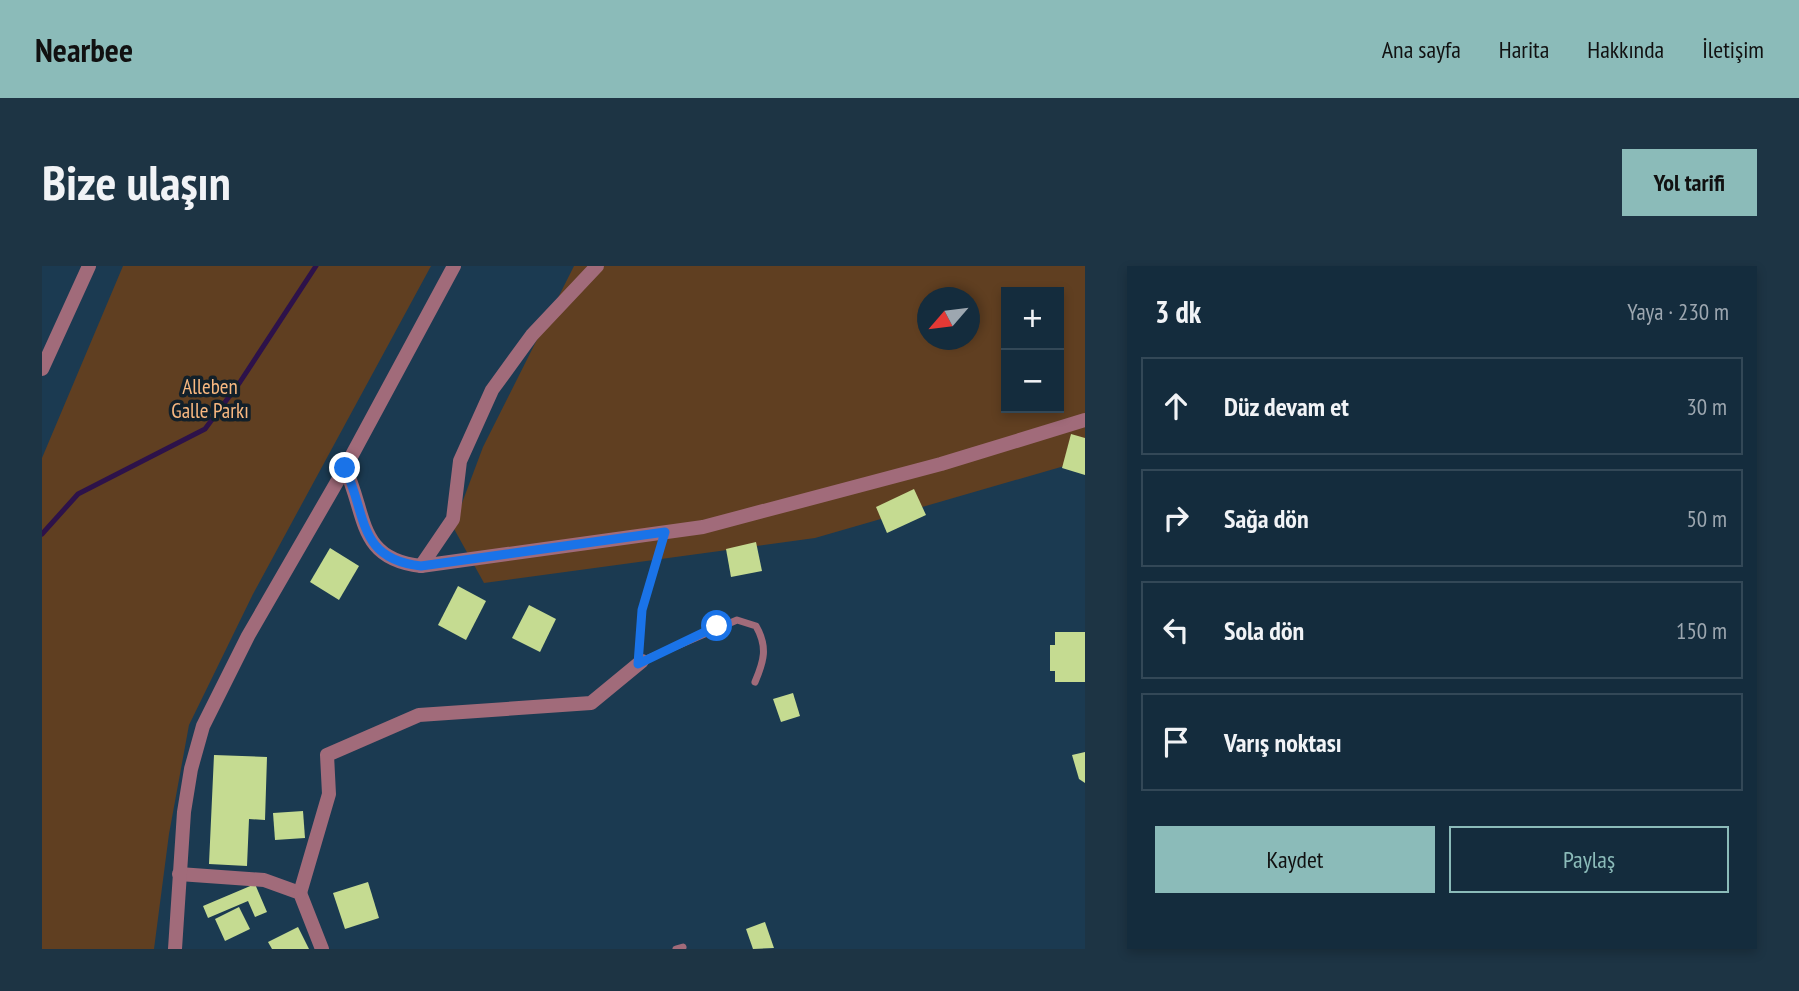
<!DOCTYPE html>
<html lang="tr">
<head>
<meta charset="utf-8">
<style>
  body { margin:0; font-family:"PT Sans Narrow",sans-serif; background:#1d3444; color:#f1f3f6 }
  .controls { position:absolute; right:21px; top:21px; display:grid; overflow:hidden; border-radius:0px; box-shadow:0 4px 10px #0003 }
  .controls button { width:63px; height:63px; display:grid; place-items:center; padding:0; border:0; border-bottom:2px solid #334857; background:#142c3d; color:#f1f3f6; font:35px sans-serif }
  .compass { position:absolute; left:875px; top:21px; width:63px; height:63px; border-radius:50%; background:#142c3d; box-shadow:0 4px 10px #0003; rotate:242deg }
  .stop { position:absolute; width:21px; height:21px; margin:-16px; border:5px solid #1a73e8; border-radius:50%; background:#fff }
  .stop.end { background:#1a73e8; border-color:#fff; box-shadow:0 2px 7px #0008 }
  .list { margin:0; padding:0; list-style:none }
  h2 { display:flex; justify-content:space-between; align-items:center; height:91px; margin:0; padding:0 28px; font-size:30px }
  h2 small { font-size:23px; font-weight:400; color:#9da7b0 }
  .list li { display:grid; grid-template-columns:46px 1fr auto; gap:21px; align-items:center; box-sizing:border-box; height:98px; margin:0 14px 14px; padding:0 14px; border:2px solid #334857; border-radius:0px }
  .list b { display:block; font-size:26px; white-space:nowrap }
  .list em { font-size:23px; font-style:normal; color:#9da7b0 }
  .actions { display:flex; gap:14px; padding:21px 28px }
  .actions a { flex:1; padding:16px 0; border:2px solid #8bbbb9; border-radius:0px; text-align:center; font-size:24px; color:#8bbbb9 }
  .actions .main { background:#8bbbb9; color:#111 }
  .icon { flex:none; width:38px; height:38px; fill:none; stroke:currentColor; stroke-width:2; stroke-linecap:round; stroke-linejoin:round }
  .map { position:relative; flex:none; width:1043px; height:683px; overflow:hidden; border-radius:0px }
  header { display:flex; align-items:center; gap:42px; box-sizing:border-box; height:98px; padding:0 35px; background:#8bbbb9; color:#111 }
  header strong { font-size:33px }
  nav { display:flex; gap:38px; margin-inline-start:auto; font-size:24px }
  .intro { display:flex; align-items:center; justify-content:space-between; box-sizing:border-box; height:168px; padding:0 42px }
  h1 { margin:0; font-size:49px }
  .button { padding:18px 32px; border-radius:0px; background:#8bbbb9; color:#111; font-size:24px; font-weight:700 }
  main { display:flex; gap:42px; padding:0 42px }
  aside { flex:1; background:#142c3d; border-radius:0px; box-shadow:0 4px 10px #0003 }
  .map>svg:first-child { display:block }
</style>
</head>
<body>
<header>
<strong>Nearbee</strong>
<nav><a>Ana sayfa</a><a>Harita</a><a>Hakkında</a><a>İletişim</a></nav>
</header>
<div class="intro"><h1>Bize ulaşın</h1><a class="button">Yol tarifi</a></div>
<main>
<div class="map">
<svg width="1043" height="683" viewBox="0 0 1043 683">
  <rect width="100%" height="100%" fill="#1b3a51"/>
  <g fill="#603f21" fill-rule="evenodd">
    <polygon points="81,0 389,0 211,328 147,459 127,568 112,683 0,683 0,192"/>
    <path d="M532,0H1043V194L773,272L442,317L411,261L441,181ZM964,26H1017V142H964ZM886,32H928V74H886Z"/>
  </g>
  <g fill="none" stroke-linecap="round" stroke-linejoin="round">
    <polyline stroke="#2d124a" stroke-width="5" points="0,268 36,228 163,163 198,116 274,0"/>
  </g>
  <g fill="#c5db91">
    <polygon points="1029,168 1043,172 1043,209 1020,202"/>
    <polygon points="872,223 884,249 845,267 834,241"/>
    <polygon points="714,276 720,305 689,311 684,283"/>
    <polygon points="288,282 317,300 297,334 268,316"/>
    <polygon points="416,320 444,335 424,374 396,359"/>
    <polygon points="487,339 514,353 498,386 470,372"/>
    <polygon points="1013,366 1043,366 1043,416 1013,416 1013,405 1008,405 1008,379 1013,379"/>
    <polygon points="751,427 758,450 739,456 731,433"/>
    <polygon points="1043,486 1043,517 1037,513 1030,489"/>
    <polygon points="172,489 225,491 223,554 207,553 205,600 167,598"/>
    <polygon points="261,545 263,572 233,574 231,547"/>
    <polygon points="326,616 337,652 303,663 291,627"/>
    <polygon points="213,618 225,646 213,651 206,635 166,652 161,640"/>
    <polygon points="197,641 208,663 183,675 173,653"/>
    <polygon points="723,656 732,682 711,683 704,663"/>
    <polygon points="256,661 267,683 230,683 226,676"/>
  </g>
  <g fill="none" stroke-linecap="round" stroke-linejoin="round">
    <g stroke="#a16b7a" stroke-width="7">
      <path d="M600,395L695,354L714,360C726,381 722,395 713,416"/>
      <polyline points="596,397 600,344 623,266"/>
      <polyline points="634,683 641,681"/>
    </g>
    <g stroke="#a16b7a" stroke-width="14">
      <path d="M303,202C325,249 315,293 379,300L661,261L899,198L1043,154"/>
      <polyline points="379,300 411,253 418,195 450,124 490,69 555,0"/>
      <polyline points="137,608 222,614 258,627 280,683"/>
      <polyline points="258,627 287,528 285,489 377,449 549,437 600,395"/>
    </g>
    <g stroke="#a16b7a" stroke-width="14">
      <polyline points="0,103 47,0"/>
      <polyline points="133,683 142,546 149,503 161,460 206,370 303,202 412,0"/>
    </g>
  </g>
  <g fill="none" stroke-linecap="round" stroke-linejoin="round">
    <path stroke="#1a73e8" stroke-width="9" d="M303,202C325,249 315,293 379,300L623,266L600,344L596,398L675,360"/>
  </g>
  <g text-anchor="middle" stroke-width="7" stroke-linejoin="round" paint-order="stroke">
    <g font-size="21" fill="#f8b880" stroke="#12202a">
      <text x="168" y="128">Alleben<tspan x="168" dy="24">Galle Parkı</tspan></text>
    </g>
  </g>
</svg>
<div class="controls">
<button>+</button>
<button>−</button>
</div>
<svg class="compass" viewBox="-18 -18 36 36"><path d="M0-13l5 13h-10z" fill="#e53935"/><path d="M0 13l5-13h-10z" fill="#9da7b0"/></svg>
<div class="stop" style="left:675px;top:360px"></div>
<div class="stop end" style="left:303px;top:202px"></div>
</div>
<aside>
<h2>3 dk<small>Yaya · 230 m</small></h2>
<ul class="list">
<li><svg class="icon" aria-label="ahead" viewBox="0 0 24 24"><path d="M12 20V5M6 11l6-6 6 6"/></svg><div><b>Düz devam et</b></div><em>30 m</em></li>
<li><svg class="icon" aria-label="right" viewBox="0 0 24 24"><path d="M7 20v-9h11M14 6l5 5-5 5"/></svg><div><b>Sağa dön</b></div><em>50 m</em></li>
<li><svg class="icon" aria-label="left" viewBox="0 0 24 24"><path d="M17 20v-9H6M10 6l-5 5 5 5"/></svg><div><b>Sola dön</b></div><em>150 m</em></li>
<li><svg class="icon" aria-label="arrive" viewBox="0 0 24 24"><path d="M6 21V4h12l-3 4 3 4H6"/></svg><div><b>Varış noktası</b></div></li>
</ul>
<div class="actions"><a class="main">Kaydet</a><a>Paylaş</a></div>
</aside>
</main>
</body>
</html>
